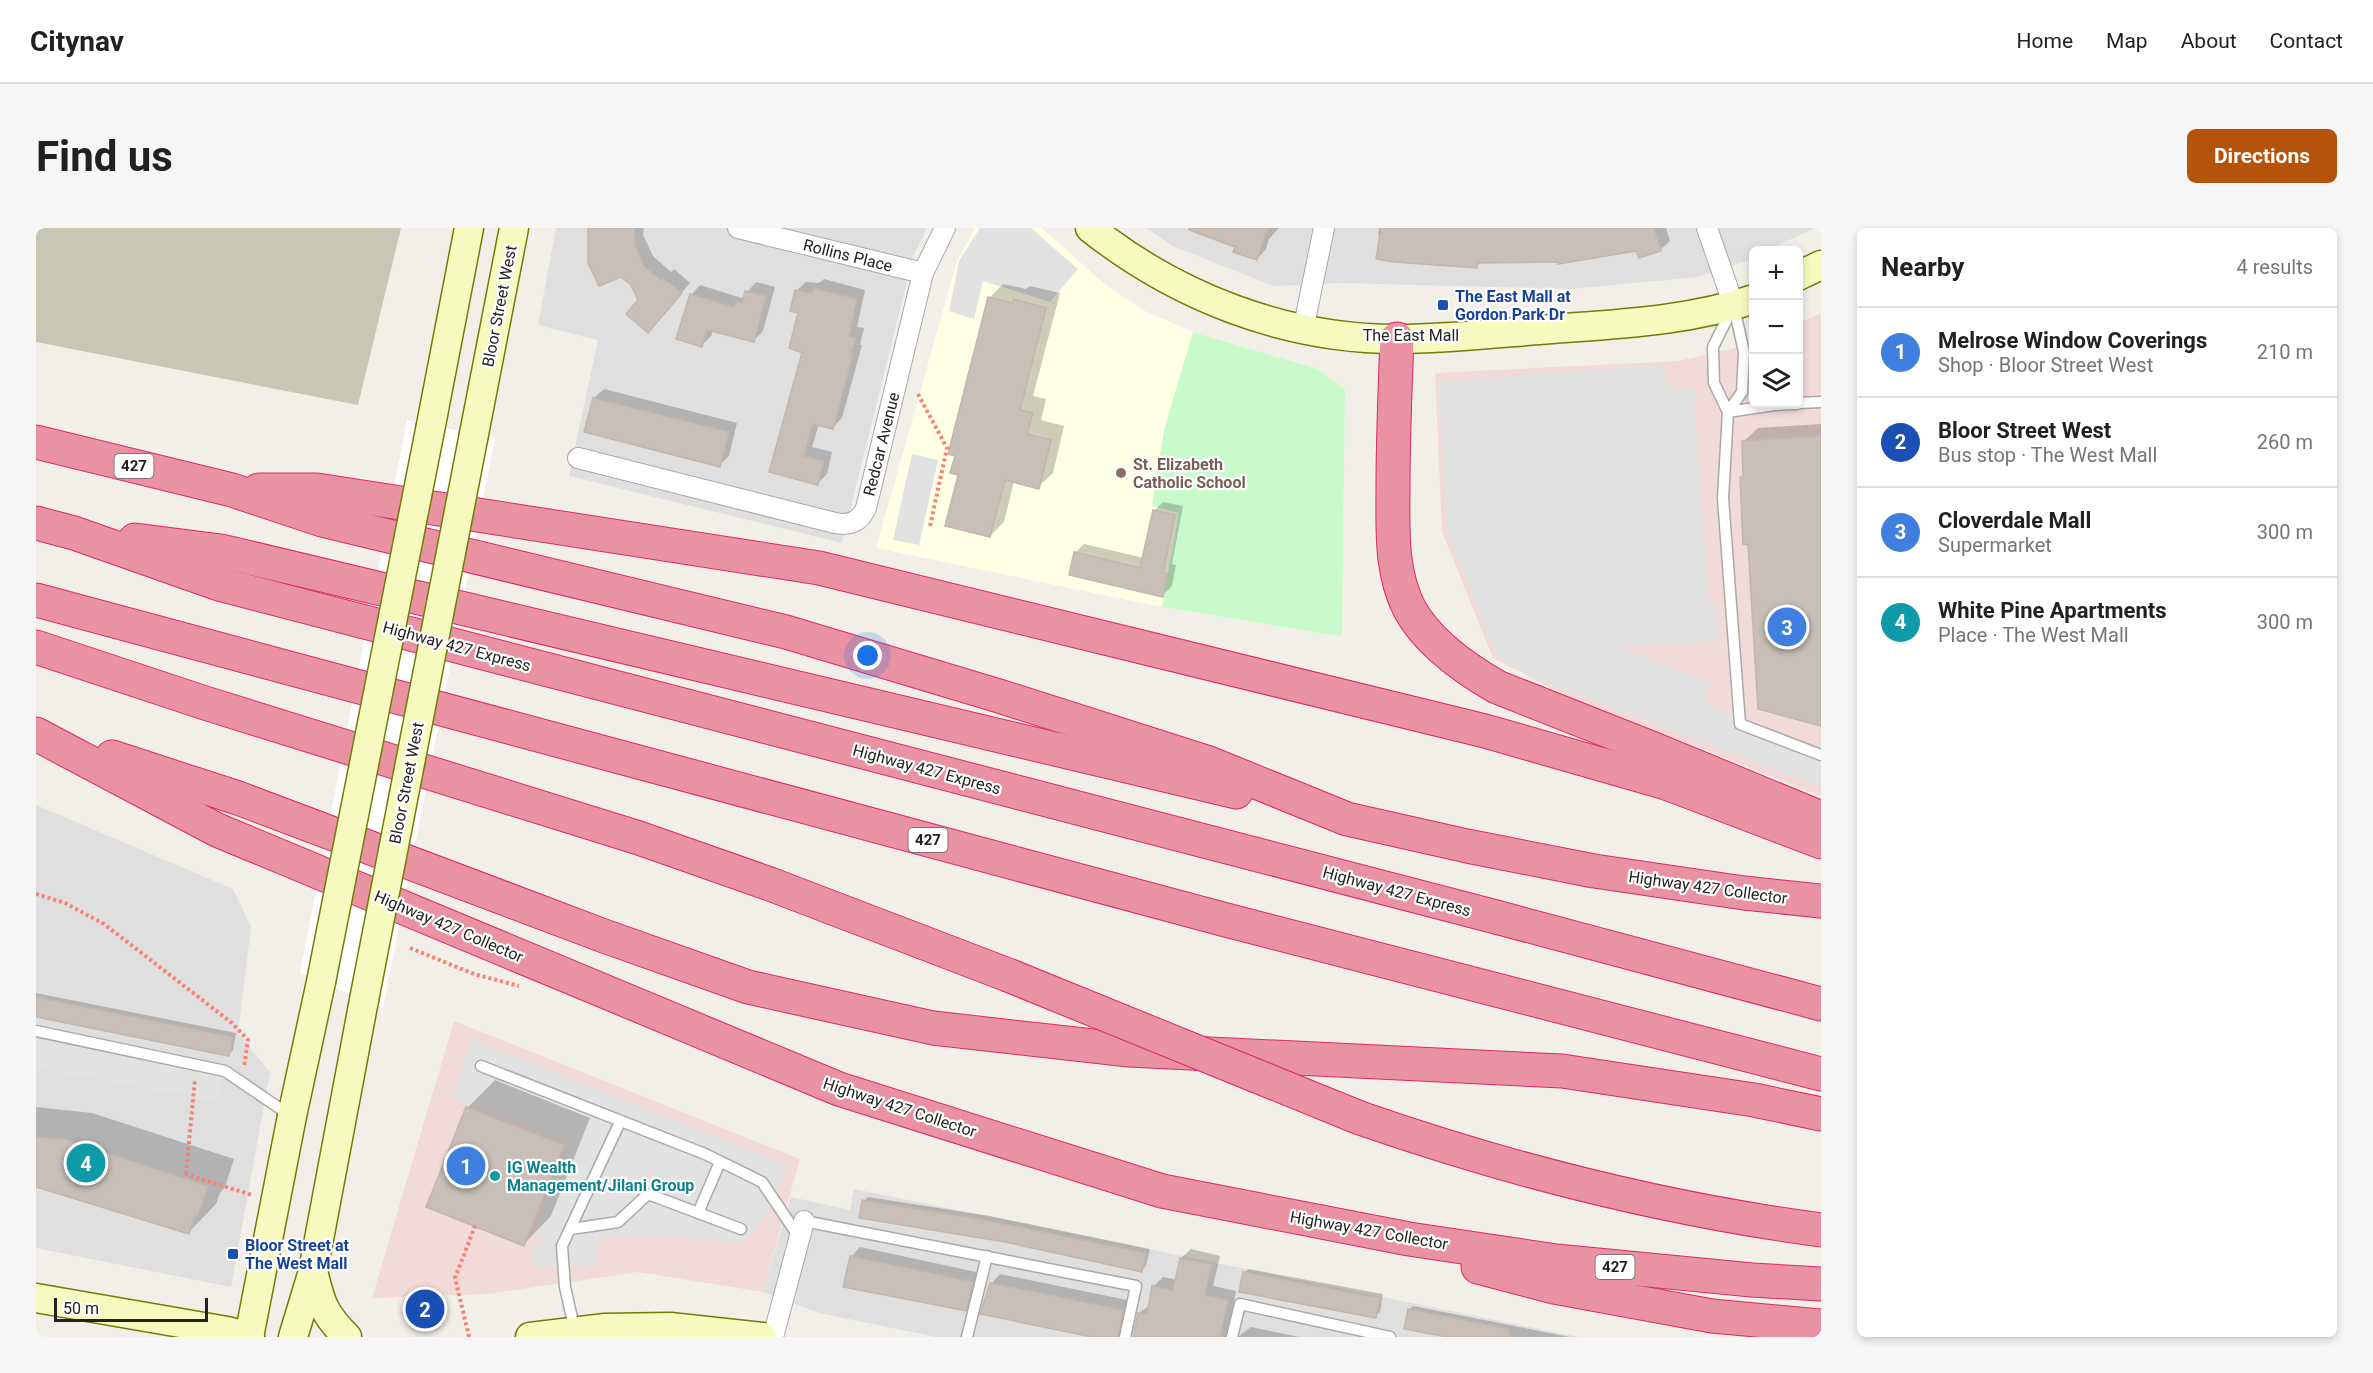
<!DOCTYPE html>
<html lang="en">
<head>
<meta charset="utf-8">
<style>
  body { margin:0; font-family:Roboto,sans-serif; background:#f6f6f6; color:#202124 }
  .controls { position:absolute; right:18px; top:18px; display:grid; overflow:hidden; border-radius:9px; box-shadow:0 3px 9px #0003 }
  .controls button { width:54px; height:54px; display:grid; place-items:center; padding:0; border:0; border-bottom:2px solid #e0e0e0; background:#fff; color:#202124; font:30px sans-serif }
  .scale { position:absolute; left:18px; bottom:15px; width:154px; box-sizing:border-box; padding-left:6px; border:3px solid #222; border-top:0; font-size:16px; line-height:21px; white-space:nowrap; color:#222; -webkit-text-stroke:4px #fff; paint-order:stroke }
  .you { position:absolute; left:832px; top:428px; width:21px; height:21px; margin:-15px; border:4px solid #fff; border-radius:50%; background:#1a73e8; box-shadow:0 0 0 9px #1a73e833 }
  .badge { display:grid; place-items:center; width:39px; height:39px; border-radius:50%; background:#b45309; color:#fff; font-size:20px; font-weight:700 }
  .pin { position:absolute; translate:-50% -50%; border:3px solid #fff; box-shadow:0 2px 6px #0006 }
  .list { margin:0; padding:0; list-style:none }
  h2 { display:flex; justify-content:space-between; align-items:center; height:78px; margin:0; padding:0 24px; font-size:26px }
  h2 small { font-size:20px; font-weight:400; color:#757577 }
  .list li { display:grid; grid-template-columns:39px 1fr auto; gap:18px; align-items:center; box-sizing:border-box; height:90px; padding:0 24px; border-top:2px solid #e0e0e0 }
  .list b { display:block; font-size:22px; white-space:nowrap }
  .list p { margin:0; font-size:20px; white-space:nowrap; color:#757577 }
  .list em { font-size:20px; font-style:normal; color:#757577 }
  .icon { flex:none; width:33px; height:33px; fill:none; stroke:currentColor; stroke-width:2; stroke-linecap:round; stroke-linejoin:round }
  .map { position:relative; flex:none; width:1785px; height:1109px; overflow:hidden; border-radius:9px }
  header { display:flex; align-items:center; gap:36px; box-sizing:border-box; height:84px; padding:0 30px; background:#fff; border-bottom:2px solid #e0e0e0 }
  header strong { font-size:28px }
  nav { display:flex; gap:33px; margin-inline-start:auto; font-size:21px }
  .intro { display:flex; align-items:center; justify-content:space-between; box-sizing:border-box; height:144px; padding:0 36px }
  h1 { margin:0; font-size:42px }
  .button { padding:15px 27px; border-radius:9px; background:#b45309; color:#fff; font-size:21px; font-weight:700 }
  main { display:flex; gap:36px; padding:0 36px }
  aside { flex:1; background:#fff; border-radius:9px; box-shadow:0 3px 9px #0003 }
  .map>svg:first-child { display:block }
</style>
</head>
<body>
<header>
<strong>Citynav</strong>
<nav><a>Home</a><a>Map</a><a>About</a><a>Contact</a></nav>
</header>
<div class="intro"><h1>Find us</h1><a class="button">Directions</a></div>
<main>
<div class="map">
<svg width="1785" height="1109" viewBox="0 0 1785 1109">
  <rect width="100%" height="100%" fill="#f2efe9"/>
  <g fill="#e0dfdf">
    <polygon points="520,0 891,0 877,29 806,315 533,248 562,112 502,97"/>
    <polygon points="1110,0 1778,0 1733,22 1718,22 1716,31 1662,49 1534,61 1303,55 1237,58 1137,18"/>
    <polygon points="0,577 197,661 215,699 202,805 234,844 195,1059 0,1020"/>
    <polygon points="818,961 1543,1109 900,1109 783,1085 727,1064 755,969 814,982"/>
  </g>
  <g fill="#f2dad9">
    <polygon points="1785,85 1785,568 1525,465 1457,430 1406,304 1399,145 1642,133 1717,116 1718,176 1762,176 1763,95"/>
    <polygon points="418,793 764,931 727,1064 602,1044 452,1066 336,1070"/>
  </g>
  <polygon fill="#ffffe5" points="939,0 1006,0 1072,59 1109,83 1157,104 1282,141 1309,162 1306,409 1126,379 840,320 921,33"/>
  <polygon fill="#c7c7b4" points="0,0 365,0 322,177 0,114"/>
  <polygon fill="#c8facc" points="1157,104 1282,141 1309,162 1306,409 1126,379 1143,285 1116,278 1128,202"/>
  <g fill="#e2e2e2">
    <polygon points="944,0 995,0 1042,41 1014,74 947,53 938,91 913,83 923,33"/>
    <polygon points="1628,137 1630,156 1640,163 1657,160 1673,374 1681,373 1684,413 1584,419 1675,456 1668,473 1714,497 1781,523 1785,512 1785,559 1490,447 1462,428 1412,307 1402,153"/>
    <polygon points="876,226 902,232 883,317 857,312"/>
    <polygon points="0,804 187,839 180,873 0,840"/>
    <polygon points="436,812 751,937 737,972 719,1002 706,1015 647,1009 562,1010 562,1038 499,1040 495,1017 515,1014 498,1007 532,914 415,869"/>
  </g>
  <polygon fill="#fff" points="371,192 459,210 347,780 264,745"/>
  <g fill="#0003">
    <polygon points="553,0 608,0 607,7 617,28 635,44 638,41 654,55 621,94 603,72 596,57"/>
    <polygon points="1162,0 1243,0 1233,11 1230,21 1221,31 1201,18"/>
    <polygon points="1343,0 1630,0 1634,13 1624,22 1602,21 1523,33 1445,34 1441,38 1342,7"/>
    <polygon points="788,51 829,62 821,99 828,100 824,117 826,117 806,190 797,199 783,196 776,219 796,224 791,246 782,255 735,243 767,124 760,63 770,54 783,55"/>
    <polygon points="720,54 739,59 727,103 718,112 677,102 675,108 666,117 655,67 664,57 706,70"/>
    <polygon points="967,56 990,61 994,58 1024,65 997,168 1010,171 1005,192 1028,198 1017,245 1002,259 978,253 968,294 954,308 924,246 953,70"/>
    <polygon points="568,161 701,195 693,228 684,237 550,203 558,170"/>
    <polygon points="1785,196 1785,497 1713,316 1706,250 1709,247 1707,214 1722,200"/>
    <polygon points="1127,274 1147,278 1136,336 1140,337 1136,358 1127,367 1039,325 1048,316 1108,330 1118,283"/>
    <polygon points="0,765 200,805 197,822 193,826 0,788"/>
    <polygon points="459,852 554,890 515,988 488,1016 431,880"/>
    <polygon points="0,879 56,885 198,931 189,959 184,965 180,976 153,1004 0,959"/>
    <polygon points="832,969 954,988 1114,1021 1110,1038 1106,1042 828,973"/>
    <polygon points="824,1019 945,1045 938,1072 929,1082 815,1029"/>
    <polygon points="1155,1021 1184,1028 1177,1058 1200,1063 1194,1095 1198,1096 1198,1102 1203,1108 1215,1099 1263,1109 1098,1109 1103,1085 1114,1077 1118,1058 1127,1049 1141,1052 1145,1030"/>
    <polygon points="1213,1041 1347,1066 1344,1084 1339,1088 1208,1045"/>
    <polygon points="964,1046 1096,1073 1088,1109 1063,1109 955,1056"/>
    <polygon points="1377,1078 1534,1109 1419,1109 1373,1082"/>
  </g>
  <g fill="#c7bfb8" stroke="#c4b6ab" stroke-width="1.5">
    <polygon points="552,0 599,0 599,17 608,38 625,52 627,50 646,65 612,105 590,86 602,72 595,57 585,49 563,58 552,35"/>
    <polygon points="1153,0 1232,0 1221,32 1197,24 1199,19 1153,2"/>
    <polygon points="1345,0 1618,0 1625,23 1603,30 1600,23 1522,36 1522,34 1441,35 1441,40 1357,34 1340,31"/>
    <polygon points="777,60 821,71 813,108 820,110 815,126 817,127 797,201 777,196 768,228 788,233 782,257 733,244 766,125 753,120 762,85 754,83 759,62 776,65"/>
    <polygon points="709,63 730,68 718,114 671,102 666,119 640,111 654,66 698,79 700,73 706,75"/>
    <polygon points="952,69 977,75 978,71 1010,80 984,182 997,185 991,206 1015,212 1003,261 969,252 954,309 909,298 922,247 914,245 919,228 912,226"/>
    <polygon points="557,170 693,204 684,239 548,204"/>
    <polygon points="1785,208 1785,498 1722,481 1712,317 1707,316 1704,249 1707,249 1706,213"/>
    <polygon points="1117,282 1139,287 1127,345 1131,346 1127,369 1033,347 1038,324 1104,340"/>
    <polygon points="0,769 197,809 193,828 0,789"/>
    <polygon points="430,879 528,917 488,1018 390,979"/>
    <polygon points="0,909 28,911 172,958 162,988 159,987 153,1006 0,959"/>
    <polygon points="826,972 949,992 1110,1025 1106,1044 969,1014 823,990"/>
    <polygon points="814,1028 937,1054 930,1083 807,1059"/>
    <polygon points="1144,1030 1176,1036 1169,1067 1192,1072 1184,1109 1097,1109 1102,1085 1111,1086 1116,1058 1137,1062"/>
    <polygon points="1207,1044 1344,1070 1340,1090 1203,1064"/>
    <polygon points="954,1055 1087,1082 1082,1109 1056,1109 944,1086"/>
    <polygon points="1372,1081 1473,1101 1473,1109 1411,1109 1368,1101"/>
  </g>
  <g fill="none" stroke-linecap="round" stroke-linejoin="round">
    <g stroke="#a9a9a9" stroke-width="13">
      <g id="lane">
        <polyline points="1695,83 1677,119 1678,155 1692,184 1687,270 1704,496 1785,527"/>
        <polyline points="1762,175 1785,174"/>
        <polyline points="1692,184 1706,164 1708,124 1698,79"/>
        <polyline points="1692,184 1738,177 1761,176"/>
        <polyline points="0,803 189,843 255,888"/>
        <polyline points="445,838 669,926 726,954 763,1009"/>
        <polyline points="662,985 684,934"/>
        <polyline points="768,993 1100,1058 1089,1109"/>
        <polyline points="535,1001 582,994 612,966 705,1001"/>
        <polyline points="539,1103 529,1059 526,1018 584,894"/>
        <polyline points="931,1109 951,1028"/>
        <polyline points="1196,1109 1204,1076 1354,1109"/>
      </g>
    </g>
    <g stroke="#a9a9a9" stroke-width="22">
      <g id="street">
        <polyline points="702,0 887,45"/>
        <polyline points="1671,0 1698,78"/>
        <polyline points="1267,102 1288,0"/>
        <path d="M542,230L799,295C813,298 824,294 830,280L887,45L909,0"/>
        <polyline points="737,1109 768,993"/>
      </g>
    </g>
    <g stroke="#707d05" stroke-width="31">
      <g id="secondary">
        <path d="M1054,0C1141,69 1249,111 1361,111C1412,111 1464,105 1515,101C1583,96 1653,93 1718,71"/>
        <polyline points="1762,48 1785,37"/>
        <polyline points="395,197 433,0"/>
        <polyline points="438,206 478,0"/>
        <path d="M277,1043C285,1075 287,1085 311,1109"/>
        <polyline points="0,1070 191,1103 214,1109"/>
        <polyline points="213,1109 256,888 285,754"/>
        <polyline points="257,1109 277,1043 328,772"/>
        <polyline points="494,1109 569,1100 634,1099 726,1109"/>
      </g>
    </g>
    <g stroke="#dc2a67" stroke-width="35">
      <g id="highway">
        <path d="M1361,111C1359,160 1357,209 1357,258C1357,299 1354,342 1373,380C1391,414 1428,440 1461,459L1618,521L1785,590"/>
        <polyline points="0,214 196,262 286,292 750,404 963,468 1173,535 1311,591 1431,618 1558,643 1708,665 1785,673"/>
        <polyline points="223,262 281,262 783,340 1449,503 1630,555 1785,614"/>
        <polyline points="0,295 38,305 183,356 1460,689 1785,776"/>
        <polyline points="99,312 185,323 1200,564"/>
        <polyline points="0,372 1190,692 1785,846"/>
        <polyline points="0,419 169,475 603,610 734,656 972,747"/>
        <polyline points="0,506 181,602 803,861 1126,963 1373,1011 1520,1033 1716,1052 1785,1056"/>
        <polyline points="76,529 202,570 568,708 712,759 897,800 1093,822 1526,843 1718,872 1785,886"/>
        <path d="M1324,890C1474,942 1628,981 1785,1002"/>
        <polyline points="1442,1039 1518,1059 1676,1088 1785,1098"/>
      </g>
    </g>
    <g stroke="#fa8072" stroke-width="4" stroke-dasharray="3 3" stroke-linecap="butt">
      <polyline points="882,166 911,220 894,298"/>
      <polyline points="0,666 29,675 68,696 196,795 212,812 208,839"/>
      <polyline points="374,720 438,746 483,758"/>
      <polyline points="149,946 216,967"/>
      <polyline points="150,946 159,851"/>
      <polyline points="433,1109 419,1050 439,998"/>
    </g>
    <use href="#lane" stroke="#fff" stroke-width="10"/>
    <use href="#street" stroke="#fff" stroke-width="20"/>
    <use href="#secondary" stroke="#f7fabf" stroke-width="28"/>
    <use href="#highway" stroke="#e892a2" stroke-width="33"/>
    <g stroke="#707d05" stroke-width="31" stroke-linecap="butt">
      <g id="secondary-bridge">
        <polyline points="285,754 395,197"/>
        <polyline points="328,772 438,206"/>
      </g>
    </g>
    <g stroke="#dc2a67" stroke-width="35" stroke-linecap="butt">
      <polyline id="highway-bridge" points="972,747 1324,890"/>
    </g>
    <use href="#secondary-bridge" stroke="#f7fabf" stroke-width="28"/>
    <use href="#highway-bridge" stroke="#e892a2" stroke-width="33"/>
  </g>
  <g fill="#1a4fb4" stroke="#fff" stroke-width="2">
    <rect x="1401" y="71" width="12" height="12" rx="3"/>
    <rect x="191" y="1020" width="12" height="12" rx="3"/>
  </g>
  <circle fill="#8d6e63" stroke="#fff" stroke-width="2" cx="1085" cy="245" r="6"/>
  <circle fill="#0f9aa8" stroke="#fff" stroke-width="2" cx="459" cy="948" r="6"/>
  <g text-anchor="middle" stroke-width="4.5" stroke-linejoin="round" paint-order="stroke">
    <g fill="#fff" stroke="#646464" stroke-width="1.5">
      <rect x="78.5" y="226" width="39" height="24" rx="4.5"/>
      <rect x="872.5" y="600" width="39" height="24" rx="4.5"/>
      <rect x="1559.5" y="1027" width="39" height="24" rx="4.5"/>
    </g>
    <g font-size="15" font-weight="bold" fill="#222">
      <text x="98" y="243">427</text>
      <text x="892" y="617">427</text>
      <text x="1579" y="1044">427</text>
    </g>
    <g font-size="16" fill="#222" stroke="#fff">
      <text transform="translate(812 27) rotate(14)" y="6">Rollins Place</text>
      <text transform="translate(463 78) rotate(-79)" y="6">Bloor Street West</text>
      <text x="1375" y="113">The East Mall</text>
      <text transform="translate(845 216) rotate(-76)" y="6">Redcar Avenue</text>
      <text transform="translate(421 418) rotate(15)" y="6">Highway 427 Express</text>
      <text transform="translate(891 541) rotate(15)" y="6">Highway 427 Express</text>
      <text transform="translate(370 555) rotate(-79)" y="6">Bloor Street West</text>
      <text transform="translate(1672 659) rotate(8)" y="6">Highway 427 Collector</text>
      <text transform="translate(1361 663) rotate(15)" y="6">Highway 427 Express</text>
      <text transform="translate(413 698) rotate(23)" y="6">Highway 427 Collector</text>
      <text transform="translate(864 879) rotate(18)" y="6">Highway 427 Collector</text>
      <text transform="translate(1333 1002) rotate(10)" y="6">Highway 427 Collector</text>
    </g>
    <g font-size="16" font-weight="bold" fill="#164399" stroke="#fff" text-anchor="start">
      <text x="1419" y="74">The East Mall at<tspan x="1419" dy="18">Gordon Park Dr</tspan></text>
      <text x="209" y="1023">Bloor Street at<tspan x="209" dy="18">The West Mall</tspan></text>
    </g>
    <g font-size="16" font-weight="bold" fill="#785e54" stroke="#fff" text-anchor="start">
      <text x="1097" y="242">St. Elizabeth<tspan x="1097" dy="18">Catholic School</tspan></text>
    </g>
    <g font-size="16" font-weight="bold" fill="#0d838f" stroke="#fff" text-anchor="start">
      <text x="471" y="945">IG Wealth<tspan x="471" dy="18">Management/Jilani Group</tspan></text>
    </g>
  </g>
</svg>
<div class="controls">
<button>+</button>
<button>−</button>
<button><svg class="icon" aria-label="layers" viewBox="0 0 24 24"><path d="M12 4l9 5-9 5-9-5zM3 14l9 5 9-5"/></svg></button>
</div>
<div class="scale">50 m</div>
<div class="you"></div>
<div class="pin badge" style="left:430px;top:938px;background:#3f7fe0">1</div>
<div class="pin badge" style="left:389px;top:1081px;background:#1a4fb4">2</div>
<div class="pin badge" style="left:1751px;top:399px;background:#3f7fe0">3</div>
<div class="pin badge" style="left:50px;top:935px;background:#0f9aa8">4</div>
</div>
<aside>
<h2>Nearby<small>4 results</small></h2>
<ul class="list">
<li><span class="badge" style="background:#3f7fe0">1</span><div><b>Melrose Window Coverings</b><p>Shop · Bloor Street West</p></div><em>210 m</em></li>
<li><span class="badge" style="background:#1a4fb4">2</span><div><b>Bloor Street West</b><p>Bus stop · The West Mall</p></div><em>260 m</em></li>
<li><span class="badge" style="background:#3f7fe0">3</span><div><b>Cloverdale Mall</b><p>Supermarket</p></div><em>300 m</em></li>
<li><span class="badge" style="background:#0f9aa8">4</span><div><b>White Pine Apartments</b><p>Place · The West Mall</p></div><em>300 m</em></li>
</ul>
</aside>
</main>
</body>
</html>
